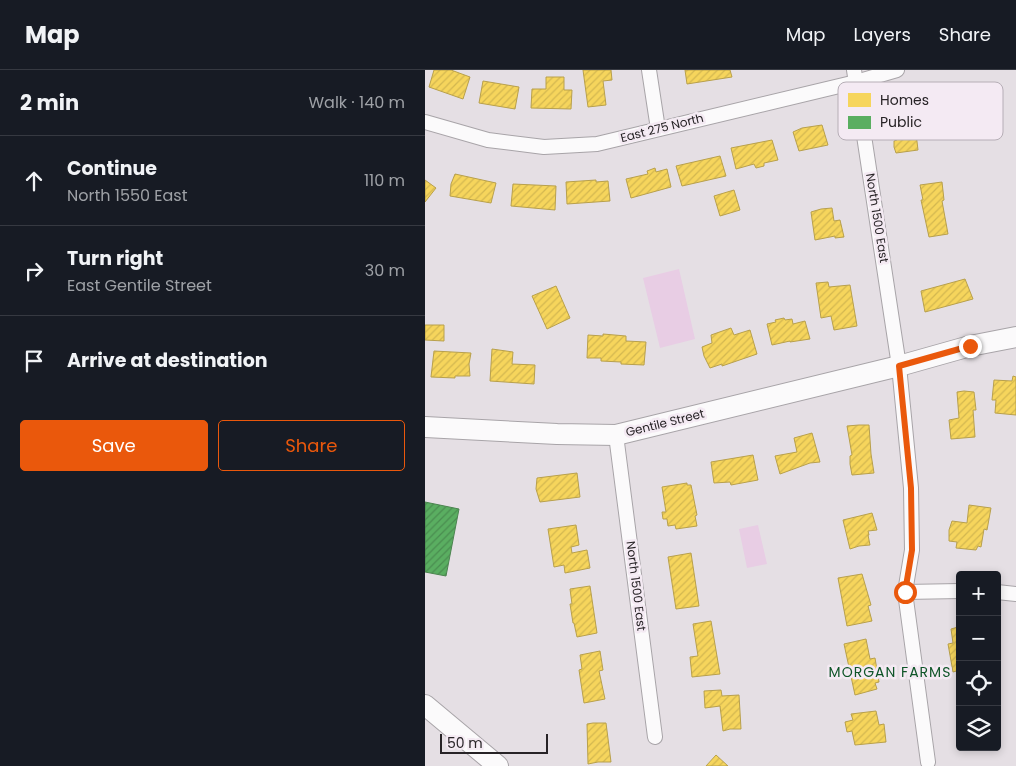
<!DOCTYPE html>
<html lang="en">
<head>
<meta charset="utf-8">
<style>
  body { margin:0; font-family:Poppins,sans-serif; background:#242831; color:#f1f3f6 }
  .controls { position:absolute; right:15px; bottom:15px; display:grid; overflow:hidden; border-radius:5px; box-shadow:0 2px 8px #0003 }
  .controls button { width:45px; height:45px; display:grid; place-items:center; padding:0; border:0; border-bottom:1px solid #363941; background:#171b24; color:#f1f3f6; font:25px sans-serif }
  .scale { position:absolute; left:15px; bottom:12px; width:108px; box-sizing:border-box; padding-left:5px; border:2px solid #272326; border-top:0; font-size:14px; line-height:18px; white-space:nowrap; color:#272326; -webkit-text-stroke:4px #f4eaf3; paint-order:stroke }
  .stop { position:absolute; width:15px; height:15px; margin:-11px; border:4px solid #ea580c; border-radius:50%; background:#fff }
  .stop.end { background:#ea580c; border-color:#fff; box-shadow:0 1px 5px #0008 }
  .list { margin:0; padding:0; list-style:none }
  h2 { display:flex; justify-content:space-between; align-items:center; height:65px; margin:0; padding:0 20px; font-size:21px }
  h2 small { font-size:16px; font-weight:400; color:#9ea1a6 }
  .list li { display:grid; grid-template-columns:32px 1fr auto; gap:15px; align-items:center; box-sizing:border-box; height:90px; padding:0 20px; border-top:1px solid #363941 }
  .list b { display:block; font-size:19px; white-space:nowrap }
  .list p { margin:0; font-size:16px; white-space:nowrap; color:#9ea1a6 }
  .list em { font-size:16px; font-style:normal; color:#9ea1a6 }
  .actions { display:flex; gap:10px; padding:15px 20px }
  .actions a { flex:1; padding:11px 0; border:1px solid #ea580c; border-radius:5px; text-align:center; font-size:18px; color:#ea580c }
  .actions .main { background:#ea580c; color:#fff }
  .icon { flex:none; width:28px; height:28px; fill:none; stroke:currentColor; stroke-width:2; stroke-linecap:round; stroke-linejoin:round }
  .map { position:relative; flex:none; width:591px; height:696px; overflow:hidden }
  header { display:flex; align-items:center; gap:30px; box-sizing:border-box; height:70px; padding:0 25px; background:#171b24; border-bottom:1px solid #363941 }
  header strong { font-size:24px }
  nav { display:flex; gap:28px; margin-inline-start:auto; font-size:18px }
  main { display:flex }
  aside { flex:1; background:#171b24 }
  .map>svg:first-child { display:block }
</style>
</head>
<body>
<header>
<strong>Map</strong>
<nav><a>Map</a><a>Layers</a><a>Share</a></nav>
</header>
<main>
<aside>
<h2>2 min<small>Walk · 140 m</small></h2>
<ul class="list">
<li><svg class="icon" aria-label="ahead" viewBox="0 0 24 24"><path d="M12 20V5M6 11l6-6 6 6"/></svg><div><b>Continue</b><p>North 1550 East</p></div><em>110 m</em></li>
<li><svg class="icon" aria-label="right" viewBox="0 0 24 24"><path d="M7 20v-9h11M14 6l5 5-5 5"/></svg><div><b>Turn right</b><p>East Gentile Street</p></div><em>30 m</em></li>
<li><svg class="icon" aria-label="arrive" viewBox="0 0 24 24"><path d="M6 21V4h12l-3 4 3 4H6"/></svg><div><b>Arrive at destination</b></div></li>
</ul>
<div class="actions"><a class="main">Save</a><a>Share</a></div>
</aside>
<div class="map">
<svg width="591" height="696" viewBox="0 0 591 696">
  <defs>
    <pattern id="homes-hatch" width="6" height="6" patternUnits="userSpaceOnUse" patternTransform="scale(1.25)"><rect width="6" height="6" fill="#f6d55c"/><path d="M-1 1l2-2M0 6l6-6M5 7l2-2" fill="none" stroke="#d3b750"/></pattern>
    <pattern id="public-hatch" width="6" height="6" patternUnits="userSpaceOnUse" patternTransform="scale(1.25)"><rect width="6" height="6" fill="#5aae61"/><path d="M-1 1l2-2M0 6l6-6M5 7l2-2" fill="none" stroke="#4a8d50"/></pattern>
  </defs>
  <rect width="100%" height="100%" fill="#e5dfe4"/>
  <g fill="#e8cde4">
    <polygon points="254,199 270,269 235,278 218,208"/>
    <polygon points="333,455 342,494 322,498 314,459"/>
  </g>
  <g fill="url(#homes-hatch)" stroke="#b8a04c">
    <polygon points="9,0 26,0 45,7 38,29 4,17"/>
    <polygon points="158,0 186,0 187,10 178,11 181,35 163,37"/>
    <polygon points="260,0 305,0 307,7 262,14"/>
    <polygon points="121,7 139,7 139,20 147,20 146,39 106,38 107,19 121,19"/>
    <polygon points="58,11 94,17 90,39 54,33"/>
    <polygon points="488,38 493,80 471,83 469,77 469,71 472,70 468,41"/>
    <polygon points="397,55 403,75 374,81 368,62 377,58"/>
    <polygon points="347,70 353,90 339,93 339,96 331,98 329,94 311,99 306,78"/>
    <polygon points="295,86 301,106 257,116 251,96"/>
    <polygon points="230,98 231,102 242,99 246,117 206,128 201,109 223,104 222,101"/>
    <polygon points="30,104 71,113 66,133 25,126 26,114"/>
    <polygon points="0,110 11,118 0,132"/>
    <polygon points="171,110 171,112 183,111 185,131 142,134 141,112"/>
    <polygon points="517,112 519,130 517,131 523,164 504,167 496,130 498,130 495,115"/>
    <polygon points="88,114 131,116 130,140 86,136"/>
    <polygon points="309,120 315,140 295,146 289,126"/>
    <polygon points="407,138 409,151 415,150 419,167 410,168 410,166 390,170 386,142 396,139"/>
    <polygon points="540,209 548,229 500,242 496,221"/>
    <polygon points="403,212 404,217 425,215 432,256 409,260 406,246 396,248 391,213"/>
    <polygon points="131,216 145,248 122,259 107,226"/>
    <polygon points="359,248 360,250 367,249 368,254 380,251 385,269 365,272 365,271 347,275 342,254 351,252 350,250"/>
    <polygon points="0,255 19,255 19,271 0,270"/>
    <polygon points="306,258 309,265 325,260 332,284 297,296 297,294 285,298 279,286 277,277 287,273 286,265"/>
    <polygon points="178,264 201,266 201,271 221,272 219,295 196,294 196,292 176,291 176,288 162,288 163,265 178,266"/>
    <polygon points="67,279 88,282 87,294 110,295 109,314 65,311"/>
    <polygon points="9,281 46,283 44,294 45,306 30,306 30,308 6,307"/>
    <polygon points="588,306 591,307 591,345 570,343 571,330 567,330 569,310 587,311"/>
    <polygon points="539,321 549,322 551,340 548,340 550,367 526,369 524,350 534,348 532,322"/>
    <polygon points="434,355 444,355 446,384 449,403 427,405 425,394 425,386 427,385 422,356"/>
    <polygon points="387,363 395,392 385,393 355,404 350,386 372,382 369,368"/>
    <polygon points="328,385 333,410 306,415 305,412 289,413 286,392"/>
    <polygon points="152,403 155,427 115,432 111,419 112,408"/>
    <polygon points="262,413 262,415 266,415 272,445 270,446 272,456 251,459 250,455 243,456 242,449 238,449 237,442 241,442 237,417"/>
    <polygon points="544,435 566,438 562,460 559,459 556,477 553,476 551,480 531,478 532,472 524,471 524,460 527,451 542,453"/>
    <polygon points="447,443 452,460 443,461 444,465 443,465 445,475 434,476 425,479 418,450"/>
    <polygon points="151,455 154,475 146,477 147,483 162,480 165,498 140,503 139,495 129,497 123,459"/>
    <polygon points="266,483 274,536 251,539 243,487"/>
    <polygon points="437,504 446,535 443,536 447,551 422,556 413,508"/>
    <polygon points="165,516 172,563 152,567 149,553 148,553 145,534 147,534 145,519"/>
    <polygon points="286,551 295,604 267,607 265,587 273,586 268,554"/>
    <polygon points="533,557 535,557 535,600 528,602 523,574 528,573 526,559"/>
    <polygon points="441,569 445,589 450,588 454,612 450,613 452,619 430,625 419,574"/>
    <polygon points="175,581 178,600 174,601 180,629 159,633 154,600 157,599 155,585"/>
    <polygon points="296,620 297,626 314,625 316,659 305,659 298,661 295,636 280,638 279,621"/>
    <polygon points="451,641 454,655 459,654 461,672 430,675 427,661 422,662 420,652 428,650 426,644"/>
    <polygon points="168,653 181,653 186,692 173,692 163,694 162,654"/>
    <polygon points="291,685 303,696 281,696"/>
  </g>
  <polygon fill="url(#public-hatch)" stroke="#4b844f" points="0,432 34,439 21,506 0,502"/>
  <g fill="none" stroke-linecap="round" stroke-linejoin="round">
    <g stroke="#a8a4a8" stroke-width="16">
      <g id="street">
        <polyline points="224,0 233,59"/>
        <polyline points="429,0 474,296 486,418 487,480 480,522 503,692"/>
        <polyline points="0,52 63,70 119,77 172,74 431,12 472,0"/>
        <polyline points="191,365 230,667"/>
        <polyline points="480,522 535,521"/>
        <polyline points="572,522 591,524"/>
      </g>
    </g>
    <g stroke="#a8a4a8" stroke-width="22">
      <g id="secondary">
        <polyline points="0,357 132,364 191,365 474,296 545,276 591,267"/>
        <polyline points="0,635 73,696"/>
      </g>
    </g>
    <use href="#street" stroke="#fbfafb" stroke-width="14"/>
    <use href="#secondary" stroke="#fbfafb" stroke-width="20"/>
  </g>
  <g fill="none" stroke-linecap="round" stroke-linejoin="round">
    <polyline stroke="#ea580c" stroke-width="6" points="480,522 487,480 486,418 474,296 545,276"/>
  </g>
  <g text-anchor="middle" stroke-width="5" stroke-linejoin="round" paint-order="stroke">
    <g font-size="12" fill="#272326" stroke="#f4eaf3">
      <text transform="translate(237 58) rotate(-14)" y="4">East 275 North</text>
      <text transform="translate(452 148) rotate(81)" y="4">North 1500 East</text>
      <text transform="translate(240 353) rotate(-14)" y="4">Gentile Street</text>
      <text transform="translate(211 516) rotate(83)" y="4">North 1500 East</text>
    </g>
    <g font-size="14" letter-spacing="1" fill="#0f5528" stroke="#f4eaf3">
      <text x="465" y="607">MORGAN FARMS</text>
    </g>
  </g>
  <rect x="413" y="12" width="165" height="58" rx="8" fill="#f4eaf3" stroke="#b6aeb6" stroke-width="1"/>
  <rect x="423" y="23" width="23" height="14" fill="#f6d55c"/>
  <rect x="423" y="46" width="23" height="13" fill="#5aae61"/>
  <g font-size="14" fill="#272326">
    <text x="455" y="35">Homes</text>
    <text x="455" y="57">Public</text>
  </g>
</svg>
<div class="controls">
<button>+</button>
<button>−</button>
<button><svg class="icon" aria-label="locate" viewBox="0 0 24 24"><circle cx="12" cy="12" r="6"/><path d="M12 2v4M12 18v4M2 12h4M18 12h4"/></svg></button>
<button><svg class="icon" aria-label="layers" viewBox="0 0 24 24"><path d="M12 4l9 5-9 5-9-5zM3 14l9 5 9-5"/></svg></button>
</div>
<div class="scale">50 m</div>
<div class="stop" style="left:480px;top:522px"></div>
<div class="stop end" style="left:545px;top:276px"></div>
</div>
</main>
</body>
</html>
